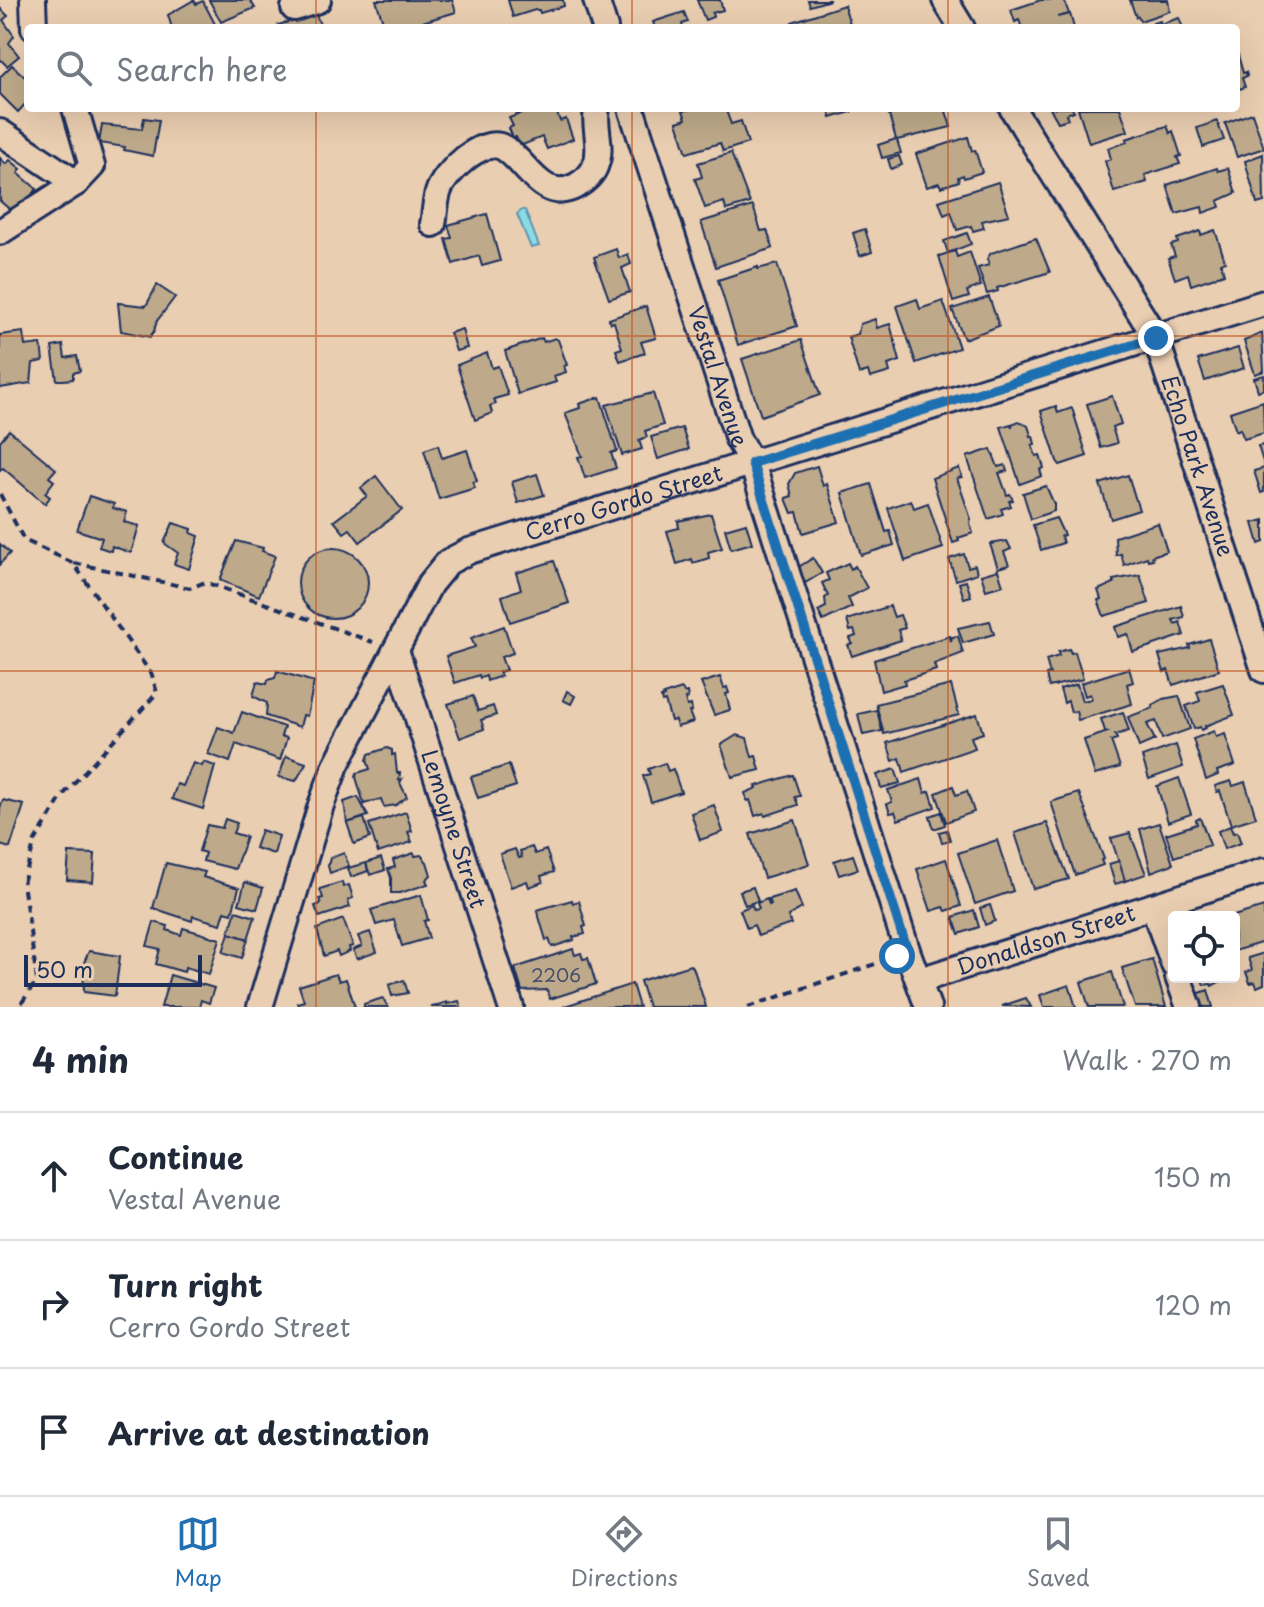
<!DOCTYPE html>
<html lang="en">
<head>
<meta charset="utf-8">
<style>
  body { margin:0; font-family:"Playpen Sans",sans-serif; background:#f6f6f7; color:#1f2937 }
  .controls { position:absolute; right:24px; bottom:24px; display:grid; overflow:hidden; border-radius:8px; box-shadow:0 8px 32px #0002 }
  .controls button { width:72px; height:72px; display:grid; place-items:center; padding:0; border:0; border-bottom:2px solid #e0e1e3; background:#fff; color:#1f2937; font:40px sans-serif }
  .scale { position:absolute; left:24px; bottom:20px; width:178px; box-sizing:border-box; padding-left:8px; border:4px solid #1b2f5e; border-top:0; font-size:22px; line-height:28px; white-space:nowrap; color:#1b2f5e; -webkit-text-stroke:6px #eaceb1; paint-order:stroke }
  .stop { position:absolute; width:24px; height:24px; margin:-18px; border:6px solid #1f6fb2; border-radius:50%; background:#fff }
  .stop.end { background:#1f6fb2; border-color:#fff; box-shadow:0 2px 8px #0008 }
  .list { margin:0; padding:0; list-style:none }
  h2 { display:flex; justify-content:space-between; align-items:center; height:104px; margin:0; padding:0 32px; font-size:34px }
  h2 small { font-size:26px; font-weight:400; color:#747a83 }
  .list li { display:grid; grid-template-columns:52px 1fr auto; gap:24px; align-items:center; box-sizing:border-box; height:128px; padding:0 32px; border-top:2px solid #e0e1e3 }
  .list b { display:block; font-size:30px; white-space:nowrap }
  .list p { margin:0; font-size:26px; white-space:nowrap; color:#747a83 }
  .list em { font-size:26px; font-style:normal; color:#747a83 }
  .icon { flex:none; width:44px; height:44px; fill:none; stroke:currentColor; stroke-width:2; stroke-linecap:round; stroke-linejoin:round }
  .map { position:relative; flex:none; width:1264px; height:1007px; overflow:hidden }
  .search { position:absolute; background:#fff; box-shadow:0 8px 32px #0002; left:24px; right:24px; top:24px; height:88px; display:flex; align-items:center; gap:20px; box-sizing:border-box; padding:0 28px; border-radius:8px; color:#747a83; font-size:30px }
  .sheet { height:488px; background:#fff }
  nav { display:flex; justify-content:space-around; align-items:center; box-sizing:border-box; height:112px; border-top:2px solid #e0e1e3; background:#fff; font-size:22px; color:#747a83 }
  nav a { display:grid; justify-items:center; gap:4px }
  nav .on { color:#1f6fb2 }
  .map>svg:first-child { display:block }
</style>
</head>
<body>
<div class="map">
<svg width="1264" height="1007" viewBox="0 0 1264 1007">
  <rect width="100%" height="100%" fill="#eaceb1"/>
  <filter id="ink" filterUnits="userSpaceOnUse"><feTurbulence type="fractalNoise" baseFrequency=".0125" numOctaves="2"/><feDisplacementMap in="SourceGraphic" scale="16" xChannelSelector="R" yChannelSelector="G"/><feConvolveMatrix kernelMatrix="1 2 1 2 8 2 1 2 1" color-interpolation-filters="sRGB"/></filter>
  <g filter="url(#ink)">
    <polygon fill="#8bdbe6" stroke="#5e96b0" stroke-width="2" points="522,210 525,210 539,246 531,248 517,214"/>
    <g fill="#beaa8a" stroke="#1b2f5e" stroke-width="2">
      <polygon points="194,0 196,4 203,1 215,24 208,28 172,28 168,15"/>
      <polygon points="209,0 250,0 255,8 221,22"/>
      <polygon points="376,0 452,0 456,12 402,28 385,28"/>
      <polygon points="508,0 563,0 564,6 540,13 539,10 535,10 513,17"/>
      <polygon points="697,0 720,0 723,10 712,13 713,17 705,20"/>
      <polygon points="808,0 830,0 810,6"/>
      <polygon points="1041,0 1064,0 1069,14 1057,17 1070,14 1074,28 1022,28 1019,20 1015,22 1011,10"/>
      <polygon points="1130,0 1168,0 1170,11 1140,21 1138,16 1136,17"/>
      <polygon points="844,5 850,24 837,28 793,28 792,22"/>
      <polygon points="0,8 8,16 3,20 14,36 9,43 19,56 7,66 0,59"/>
      <polygon points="684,12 688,22 682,24 683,28 655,28 653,22"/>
      <polygon points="316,14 321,28 279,28 278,25"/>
      <polygon points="1179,18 1183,28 1154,28 1153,23 1160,21 1161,24"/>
      <polygon points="1236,48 1243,73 1246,72 1247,76 1242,78 1245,87 1236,90"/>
      <polygon points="12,65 26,78 28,76 28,101 18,112 0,94 0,77"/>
      <polygon points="535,108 555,108 560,121 566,119 573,139 547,149 542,137 520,146 516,137 513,138 509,128 513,126 509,118"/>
      <polygon points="694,108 725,108 731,124 741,121 748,143 723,151 720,143 687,153 677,122 686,119 683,111"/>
      <polygon points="829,108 850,108 851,112 831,118"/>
      <polygon points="887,108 945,108 951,127 897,140 901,153 882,158 878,145 896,139"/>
      <polygon points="1050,108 1072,108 1074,111 1066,114 1068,119 1058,122"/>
      <polygon points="1078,108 1120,108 1128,131 1089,143"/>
      <polygon points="1252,113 1264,148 1237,157 1225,123"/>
      <polygon points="144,118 159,120 153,156 124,150 125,147 99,143 102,125 142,129"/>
      <polygon points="1217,121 1224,140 1203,147 1197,128"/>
      <polygon points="1167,126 1170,133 1173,131 1181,156 1177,157 1180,164 1145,175 1147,182 1114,192 1105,161 1111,159 1108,148 1127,142 1126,139"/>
      <polygon points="968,137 972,151 975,150 982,172 964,178 963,175 958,177 959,181 941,187 939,183 927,187 916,154"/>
      <polygon points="731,153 750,203 726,210 724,202 705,208 695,179 702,177 698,163"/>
      <polygon points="1263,154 1264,202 1257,204 1245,161"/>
      <polygon points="899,156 902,165 891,169 888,159"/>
      <polygon points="0,158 6,164 10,160 21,169 18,173 37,189 15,214 0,201"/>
      <polygon points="1217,168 1218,171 1228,168 1236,193 1218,201 1220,207 1203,213 1202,207 1176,214 1167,185"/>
      <polygon points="998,182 1009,215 982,221 984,228 973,231 971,226 957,230 951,212 944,215 939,201"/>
      <polygon points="753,206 761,231 767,230 773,248 716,267 701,222"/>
      <polygon points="487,214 500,261 482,266 479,256 453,264 446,239 452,238 448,225"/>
      <polygon points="865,229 872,252 860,256 853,233"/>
      <polygon points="1215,230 1225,261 1221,263 1224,274 1191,285 1188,274 1175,279 1168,258 1175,256 1171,245 1178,243 1177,239 1200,231 1201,235"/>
      <polygon points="967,233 971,244 948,253 944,241"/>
      <polygon points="1036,238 1050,272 997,288 998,291 987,294 978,268 989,265 987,259 991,253"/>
      <polygon points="616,249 619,258 628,254 631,264 622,268 630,292 609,299 594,257"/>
      <polygon points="955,251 957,257 970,252 981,286 967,291 969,297 953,302 939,256"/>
      <polygon points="777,264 797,326 738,345 718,280 758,267 758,269"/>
      <polygon points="157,285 175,297 157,321 154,331 150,337 121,331 118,303 146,306"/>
      <polygon points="989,297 999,326 964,339 952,309"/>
      <polygon points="917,299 920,309 943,301 959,348 916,363 897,306"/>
      <polygon points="646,306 656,338 641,342 645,353 620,361 616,350 622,348 614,322 611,323 609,319"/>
      <polygon points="875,319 877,328 890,324 900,361 888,365 890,372 870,378 868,371 859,374 848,337 858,334 860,324"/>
      <polygon points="462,329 467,348 456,351 450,333"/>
      <polygon points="23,332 25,346 41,344 43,361 33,363 31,383 0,388 0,335"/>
      <polygon points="1262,333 1264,371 1255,374 1244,341"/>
      <polygon points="542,338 544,342 555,338 558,340 567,365 564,366 566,372 554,376 556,382 518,394 505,351"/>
      <polygon points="801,340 820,395 761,416 742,359"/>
      <polygon points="63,345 65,358 77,356 80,371 73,373 73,379 63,380 57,380 52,347"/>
      <polygon points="1238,348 1244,368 1205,381 1198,360"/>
      <polygon points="487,353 492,368 498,366 508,395 494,399 496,404 490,406 492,413 475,420 457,365"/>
      <polygon points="1264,375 1264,389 1258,391 1254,378"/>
      <polygon points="653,393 663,425 645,431 647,437 639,440 642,449 622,455 606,405"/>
      <polygon points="1112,396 1121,424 1112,427 1117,443 1101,448 1087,404"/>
      <polygon points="600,397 617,451 611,453 616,468 585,478 578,457 582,456 565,413 580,408 579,404"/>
      <polygon points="1263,401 1264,433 1244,439 1240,429 1236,431 1230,412"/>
      <polygon points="1056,406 1058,413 1072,408 1087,456 1060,465 1057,461 1041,411"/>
      <polygon points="1019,421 1028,426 1031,435 1029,436 1033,436 1035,444 1032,445 1036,456 1040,455 1044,468 1040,470 1042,476 1020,484 1001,427 1011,424 1012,427 1012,424"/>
      <polygon points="682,428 689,449 658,459 651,437"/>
      <polygon points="9,430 56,469 49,477 54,481 45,493 50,497 45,504 3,468 0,470 0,441"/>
      <polygon points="438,445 442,458 467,450 477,481 473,482 475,488 439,499 424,450"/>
      <polygon points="1264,445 1264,465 1258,446"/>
      <polygon points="991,449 998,467 1005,465 1007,471 999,473 1007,495 1010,494 1013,500 1009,501 1011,506 1001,509 1003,514 988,519 967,457"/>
      <polygon points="817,466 823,486 827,484 839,522 803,533 797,512 792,513 787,501 786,498 792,496 789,484 795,473"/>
      <polygon points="959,468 962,477 957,478 971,519 970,523 973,533 958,538 959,541 953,543 932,478"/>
      <polygon points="1264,468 1264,492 1261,493 1254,471"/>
      <polygon points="537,474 544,495 518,503 512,482"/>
      <polygon points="1128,475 1139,510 1111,519 1100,484"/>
      <polygon points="376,476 402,510 360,542 350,529 344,533 334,521 367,496 361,488"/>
      <polygon points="871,484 886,532 890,531 894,545 861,555 842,493"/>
      <polygon points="1046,486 1054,504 1054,511 1031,519 1023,493"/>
      <polygon points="89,496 114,504 113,508 127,512 124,522 139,526 131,553 112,546 111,551 99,547 102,538 77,530"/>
      <polygon points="911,500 914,508 928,503 943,548 905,561 888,508"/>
      <polygon points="711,514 722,548 708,552 709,558 693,563 692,559 677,564 667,531 679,528 678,521"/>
      <polygon points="1056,518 1064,535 1061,536 1063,543 1041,550 1033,525"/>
      <polygon points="1264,520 1264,542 1259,544 1253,523"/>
      <polygon points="173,523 192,529 191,533 199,536 189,569 174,564 178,553 164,543"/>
      <polygon points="746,523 752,543 731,549 725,529"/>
      <polygon points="1158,523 1167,551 1152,556 1153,559 1148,560 1147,557 1124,565 1121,554 1116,555 1115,537"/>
      <polygon points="236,541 263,548 262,551 275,556 259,596 220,580"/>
      <polygon points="1007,541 1011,549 1004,552 1009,565 998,568 990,544"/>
      <polygon points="0,544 10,553 0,564"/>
      <circle cx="333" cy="583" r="35"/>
      <polygon points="964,554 968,567 975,565 977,573 956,580 949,559"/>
      <polygon points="813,558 822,573 805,583 797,568"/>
      <polygon points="554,561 569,603 510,622 502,596 521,589 516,573"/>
      <polygon points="848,563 851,569 855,566 867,588 848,598 852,607 823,621 818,611 826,607 825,598 828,596 822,583 829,580 826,573"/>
      <polygon points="998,570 1003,585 986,590 981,575"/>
      <polygon points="1140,575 1149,603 1104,616 1098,600 1101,599 1098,590 1114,583 1113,580"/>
      <polygon points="966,581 971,596 964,598 959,583"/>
      <polygon points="890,606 894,617 900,615 905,628 898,630 901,640 852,656 848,645 852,643 850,638 856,636 854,630 850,631 847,620"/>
      <polygon points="1181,606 1184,617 1173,620 1175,624 1180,622 1184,635 1133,652 1128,634 1118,637 1115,627"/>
      <polygon points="990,621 994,634 963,643 958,628"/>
      <polygon points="504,626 513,653 501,657 506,670 499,672 501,676 487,681 486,676 480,678 479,675 455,683 446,656 475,647 471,638"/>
      <polygon points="950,636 951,642 952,637 958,636 963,653 934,664 936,670 904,680 905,684 881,691 874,660"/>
      <polygon points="1209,639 1219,670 1173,685 1168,670 1164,672 1159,655 1190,648 1189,645"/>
      <polygon points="1069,649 1071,653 1075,652 1083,679 1049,687 1046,675 1050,674 1046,660 1059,656 1058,652"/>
      <polygon points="1129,668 1133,682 1127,684 1132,704 1078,720 1076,711 1071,712 1068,701 1064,703 1060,689 1077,684 1082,701 1092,699 1090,694 1085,696 1081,683"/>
      <polygon points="277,671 314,682 307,716 303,715 300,727 266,716 267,703 253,696 257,682 267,684 268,680 275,678"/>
      <polygon points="720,677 724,688 727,687 729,693 726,694 730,710 714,715 701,683"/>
      <polygon points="1223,684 1234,715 1205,726 1206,728 1201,730 1200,727 1194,729 1186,706 1200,701 1197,692"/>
      <polygon points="951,685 959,715 884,734 876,704"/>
      <polygon points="682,689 684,693 687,692 688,698 685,699 687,706 691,705 692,711 689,712 693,722 677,727 675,720 671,721 665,701 662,702 661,698 664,697 663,695"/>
      <polygon points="567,691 575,696 571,704 563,700"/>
      <polygon points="473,696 478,711 493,706 496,715 481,720 484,729 460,738 448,704"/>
      <polygon points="1179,696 1190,729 1162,739 1156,721 1147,724 1155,740 1139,747 1128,717 1153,708 1152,705 1163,699"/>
      <polygon points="877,710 882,731 863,735 858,714"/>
      <polygon points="242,712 284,727 281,736 287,738 280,760 236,744 230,762 208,754 218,727 234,733"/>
      <polygon points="1123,712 1129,731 1115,735 1117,739 1111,741 1120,767 1095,775 1084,740 1108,732 1105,731 1101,719"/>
      <polygon points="977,714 983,733 971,737 975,748 904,772 900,758 893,761 887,743"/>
      <polygon points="1214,731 1216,737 1225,734 1235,765 1217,771 1218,775 1206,780 1193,739"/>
      <polygon points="737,735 747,738 752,757 756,756 760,770 732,777 721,745"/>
      <polygon points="1176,745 1183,767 1149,779 1142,757"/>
      <polygon points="387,748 392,750 392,755 395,754 397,773 400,773 399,780 402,779 400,783 407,797 396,805 384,807 381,799 364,804 356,777 357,773 370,769 367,760 369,754"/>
      <polygon points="286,756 306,763 296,781 279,777"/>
      <polygon points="204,762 215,766 203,809 172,799 177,784 183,786 193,763 202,766"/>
      <polygon points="665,763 668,771 673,769 681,792 651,802 643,776 650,774 648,769"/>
      <polygon points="509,765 516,786 478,798 471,777"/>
      <polygon points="895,769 900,783 881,788 877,775"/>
      <polygon points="793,775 800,796 795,797 798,805 765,816 764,813 755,816 750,800 747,801 745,793 757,788 756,786"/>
      <polygon points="1179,778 1191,814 1168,822 1157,786"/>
      <polygon points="921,779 925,793 930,791 935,807 898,820 895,812 890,813 887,804 892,802 888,790"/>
      <polygon points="1231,781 1233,786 1245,782 1256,817 1231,825 1220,791 1217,792 1215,786"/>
      <polygon points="953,786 956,795 967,791 974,812 946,822 936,793"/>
      <polygon points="1079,793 1104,859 1101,860 1103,865 1075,875 1051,802"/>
      <polygon points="358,797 368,816 347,823 344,802"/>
      <polygon points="3,800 24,805 10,848 0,845 0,809"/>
      <polygon points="714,805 723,832 700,840 691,813"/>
      <polygon points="406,812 412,831 408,832 412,842 378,853 369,824"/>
      <polygon points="941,812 945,825 934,829 930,816"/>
      <polygon points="364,818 370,838 354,844 347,823"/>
      <polygon points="1200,818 1210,845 1174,857 1166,834 1197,824 1196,820"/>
      <polygon points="225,819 237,823 233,833 246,837 235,869 203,861 205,853 199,851 207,825 222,828"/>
      <polygon points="795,820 809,864 764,878 750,834"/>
      <polygon points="1047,823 1069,879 1033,889 1015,833"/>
      <polygon points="1159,823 1173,864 1151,872 1140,829"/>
      <polygon points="1230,826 1233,833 1237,832 1241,843 1224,849 1218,831"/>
      <polygon points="261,830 279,836 274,854 255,848"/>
      <polygon points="947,830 950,840 942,843 939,832"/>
      <polygon points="1130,833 1146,874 1125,881 1111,838"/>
      <polygon points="997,840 1013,891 975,904 958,853"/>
      <polygon points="532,847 535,854 546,850 554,872 541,876 543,882 529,887 527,881 511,887 500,854 515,849 519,858 522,857 520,851"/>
      <polygon points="69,853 95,854 93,882 67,880"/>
      <polygon points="344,853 349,866 330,873 328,866 330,858"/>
      <polygon points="414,853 415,856 421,855 427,862 431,875 426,880 428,884 400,893 391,893 391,878 388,869 395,867 393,860"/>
      <polygon points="853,855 858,869 839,875 834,861"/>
      <polygon points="381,858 385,870 370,875 366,863"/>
      <polygon points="946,859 961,906 946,911 944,907 931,911 917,869"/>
      <polygon points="1119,861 1125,881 1115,884 1109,864"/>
      <polygon points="166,863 205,872 203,877 239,888 232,913 225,911 221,924 193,916 192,921 153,908"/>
      <polygon points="366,863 368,871 351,877 348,868"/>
      <polygon points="245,882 263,888 257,909 239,904"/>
      <polygon points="342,882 343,887 349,885 353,898 348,900 350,907 319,917 315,906 321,904 319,899 323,898 320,889"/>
      <polygon points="753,887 758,901 745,905 740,891"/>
      <polygon points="795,891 802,908 788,916 791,924 758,936 754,925 747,928 740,910 752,905 754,910 759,909 757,903 767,899 769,905 771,904 769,899"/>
      <polygon points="421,895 428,920 424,921 429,938 402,946 394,920 376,925 371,910"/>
      <polygon points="572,900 573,903 579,901 586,926 583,927 585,934 573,937 574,940 552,947 549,939 546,940 537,910"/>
      <polygon points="990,905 995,921 985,925 980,908"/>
      <polygon points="1264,907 1264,942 1234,951 1234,917 1230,917"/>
      <polygon points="974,910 979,927 959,934 953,917"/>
      <polygon points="236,911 255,917 248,939 229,933"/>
      <polygon points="343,919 353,946 349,947 350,951 339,956 337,951 324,956 317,929"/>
      <polygon points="154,922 168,926 167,930 181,935 183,928 220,939 209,974 185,967 184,972 156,964 160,949 147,946"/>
      <polygon points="370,932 377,952 357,959 353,950 362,946 358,936"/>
      <polygon points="229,933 248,939 242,958 223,952"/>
      <polygon points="573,949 575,955 581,953 583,959 588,958 596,984 550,999 547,990 522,991 515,968"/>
      <polygon points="89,951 120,956 115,996 84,992 83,965"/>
      <polygon points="1264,953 1264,984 1257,987 1255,982 1250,983 1246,972 1252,970 1248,958"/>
      <polygon points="1152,959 1166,1007 1135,1007 1122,968"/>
      <polygon points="690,965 693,967 706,1007 648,1007 640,981"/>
      <polygon points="1112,972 1123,1007 1089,1007 1081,982"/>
      <polygon points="336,974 339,981 346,979 355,1007 299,1007 297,1003 304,1001 299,986"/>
      <polygon points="170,975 214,988 209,1003 201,1000 199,1007 161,1007"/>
      <polygon points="1201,977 1222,977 1223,980 1212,986 1211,984 1204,985"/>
      <polygon points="404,980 408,993 392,996 389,985"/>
      <polygon points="632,984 639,1007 566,1007 565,1006"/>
      <polygon points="1069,985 1076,1007 1044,1007 1040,995"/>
      <polygon points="1208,990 1213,1007 1195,1007 1191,996"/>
      <polygon points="383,998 388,1007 364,1007 364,1004"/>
      <polygon points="1026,998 1031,1007 1002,1006"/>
      <polygon points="459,1001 461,1007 431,1007 447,1002 447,1004"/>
    </g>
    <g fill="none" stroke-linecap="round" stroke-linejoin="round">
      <g stroke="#1b2f5e" stroke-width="30">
        <g id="minor">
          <polyline points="33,0 34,28"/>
          <polyline points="596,0 605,28"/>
          <polyline points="945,0 962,28"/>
          <polyline points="294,8 318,0"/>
          <path id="s1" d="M631,108L738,439L752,463L908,953L928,1007"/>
          <path id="s2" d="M1012,108L1156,338L1264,670"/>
          <polyline points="0,132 76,183 92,166 75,108"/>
          <path d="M433,224C435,214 435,203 438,193C443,174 483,135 504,148C526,161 542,204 576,186C585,181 593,174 596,164C603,146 593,126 597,108"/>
          <polyline points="0,232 76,183"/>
          <path id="s3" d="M396,650L511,1007"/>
          <polyline points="1153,906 1174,965"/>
          <polyline points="1178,977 1189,1007"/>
          <path id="s4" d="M920,980L1264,871"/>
          <path id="s5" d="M260,1007L321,805L336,765L430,584L448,562L469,551L1264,303"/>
        </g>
      </g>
      <g stroke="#1b2f5e" stroke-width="4" stroke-dasharray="8 6" stroke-linecap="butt">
        <polyline points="0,494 24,540 73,563 152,675 157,693 63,795 35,841 23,883 37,980 19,1007"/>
        <polyline points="74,563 190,588 205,582 373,642"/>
        <polyline points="748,1007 887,960"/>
      </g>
      <use href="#minor" stroke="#eaceb1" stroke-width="24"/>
    </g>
  </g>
  <g fill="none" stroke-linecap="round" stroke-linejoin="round" filter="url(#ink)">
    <polyline stroke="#1f6fb2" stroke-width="10" points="897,956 908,953 752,463 1156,338"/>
  </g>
  <path fill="none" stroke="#bf511c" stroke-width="2" stroke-opacity="0.55" d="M316,0V28M632,0V28M948,0V28M316,108V1007M632,108V1007M948,108V1007M0,336H1264M0,671H1264"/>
  <g text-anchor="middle" stroke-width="7" stroke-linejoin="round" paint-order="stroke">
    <g font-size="18" fill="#444e69">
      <text x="556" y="982">2206</text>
    </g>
    <g font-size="22" fill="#1b2f5e" stroke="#eaceb1">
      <text dy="8" stroke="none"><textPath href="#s1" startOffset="282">Vestal Avenue</textPath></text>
      <text dy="8" stroke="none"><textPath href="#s2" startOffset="406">Echo Park Avenue</textPath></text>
      <text dy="8" stroke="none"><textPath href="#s5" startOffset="672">Cerro Gordo Street</textPath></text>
      <text dy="8" stroke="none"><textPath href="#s3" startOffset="188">Lemoyne Street</textPath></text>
      <text dy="8" stroke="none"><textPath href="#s4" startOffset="132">Donaldson Street</textPath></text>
    </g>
  </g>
</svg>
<div class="controls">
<button><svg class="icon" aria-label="locate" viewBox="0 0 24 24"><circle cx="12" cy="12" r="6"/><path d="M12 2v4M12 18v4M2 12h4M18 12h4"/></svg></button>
</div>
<div class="scale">50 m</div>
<div class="stop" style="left:897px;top:956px"></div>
<div class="stop end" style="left:1156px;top:338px"></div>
<div class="search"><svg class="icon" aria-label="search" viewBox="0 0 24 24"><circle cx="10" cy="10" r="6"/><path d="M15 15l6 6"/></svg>Search here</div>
</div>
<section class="sheet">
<h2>4 min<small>Walk · 270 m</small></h2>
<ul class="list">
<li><svg class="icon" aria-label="ahead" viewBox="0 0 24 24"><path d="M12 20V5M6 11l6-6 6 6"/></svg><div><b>Continue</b><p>Vestal Avenue</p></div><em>150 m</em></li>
<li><svg class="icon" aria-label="right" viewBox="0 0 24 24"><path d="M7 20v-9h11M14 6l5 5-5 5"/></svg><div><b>Turn right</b><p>Cerro Gordo Street</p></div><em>120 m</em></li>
<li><svg class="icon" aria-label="arrive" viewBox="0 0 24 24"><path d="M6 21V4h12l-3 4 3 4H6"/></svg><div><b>Arrive at destination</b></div></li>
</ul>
</section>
<nav>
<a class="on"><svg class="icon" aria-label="map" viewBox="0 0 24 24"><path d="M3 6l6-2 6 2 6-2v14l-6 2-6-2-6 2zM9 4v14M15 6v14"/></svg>Map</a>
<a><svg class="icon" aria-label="directions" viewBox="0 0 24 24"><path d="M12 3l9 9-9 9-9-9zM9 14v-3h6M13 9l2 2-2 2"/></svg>Directions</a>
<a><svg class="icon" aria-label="saved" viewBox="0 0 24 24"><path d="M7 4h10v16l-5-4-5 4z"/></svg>Saved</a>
</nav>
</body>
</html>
